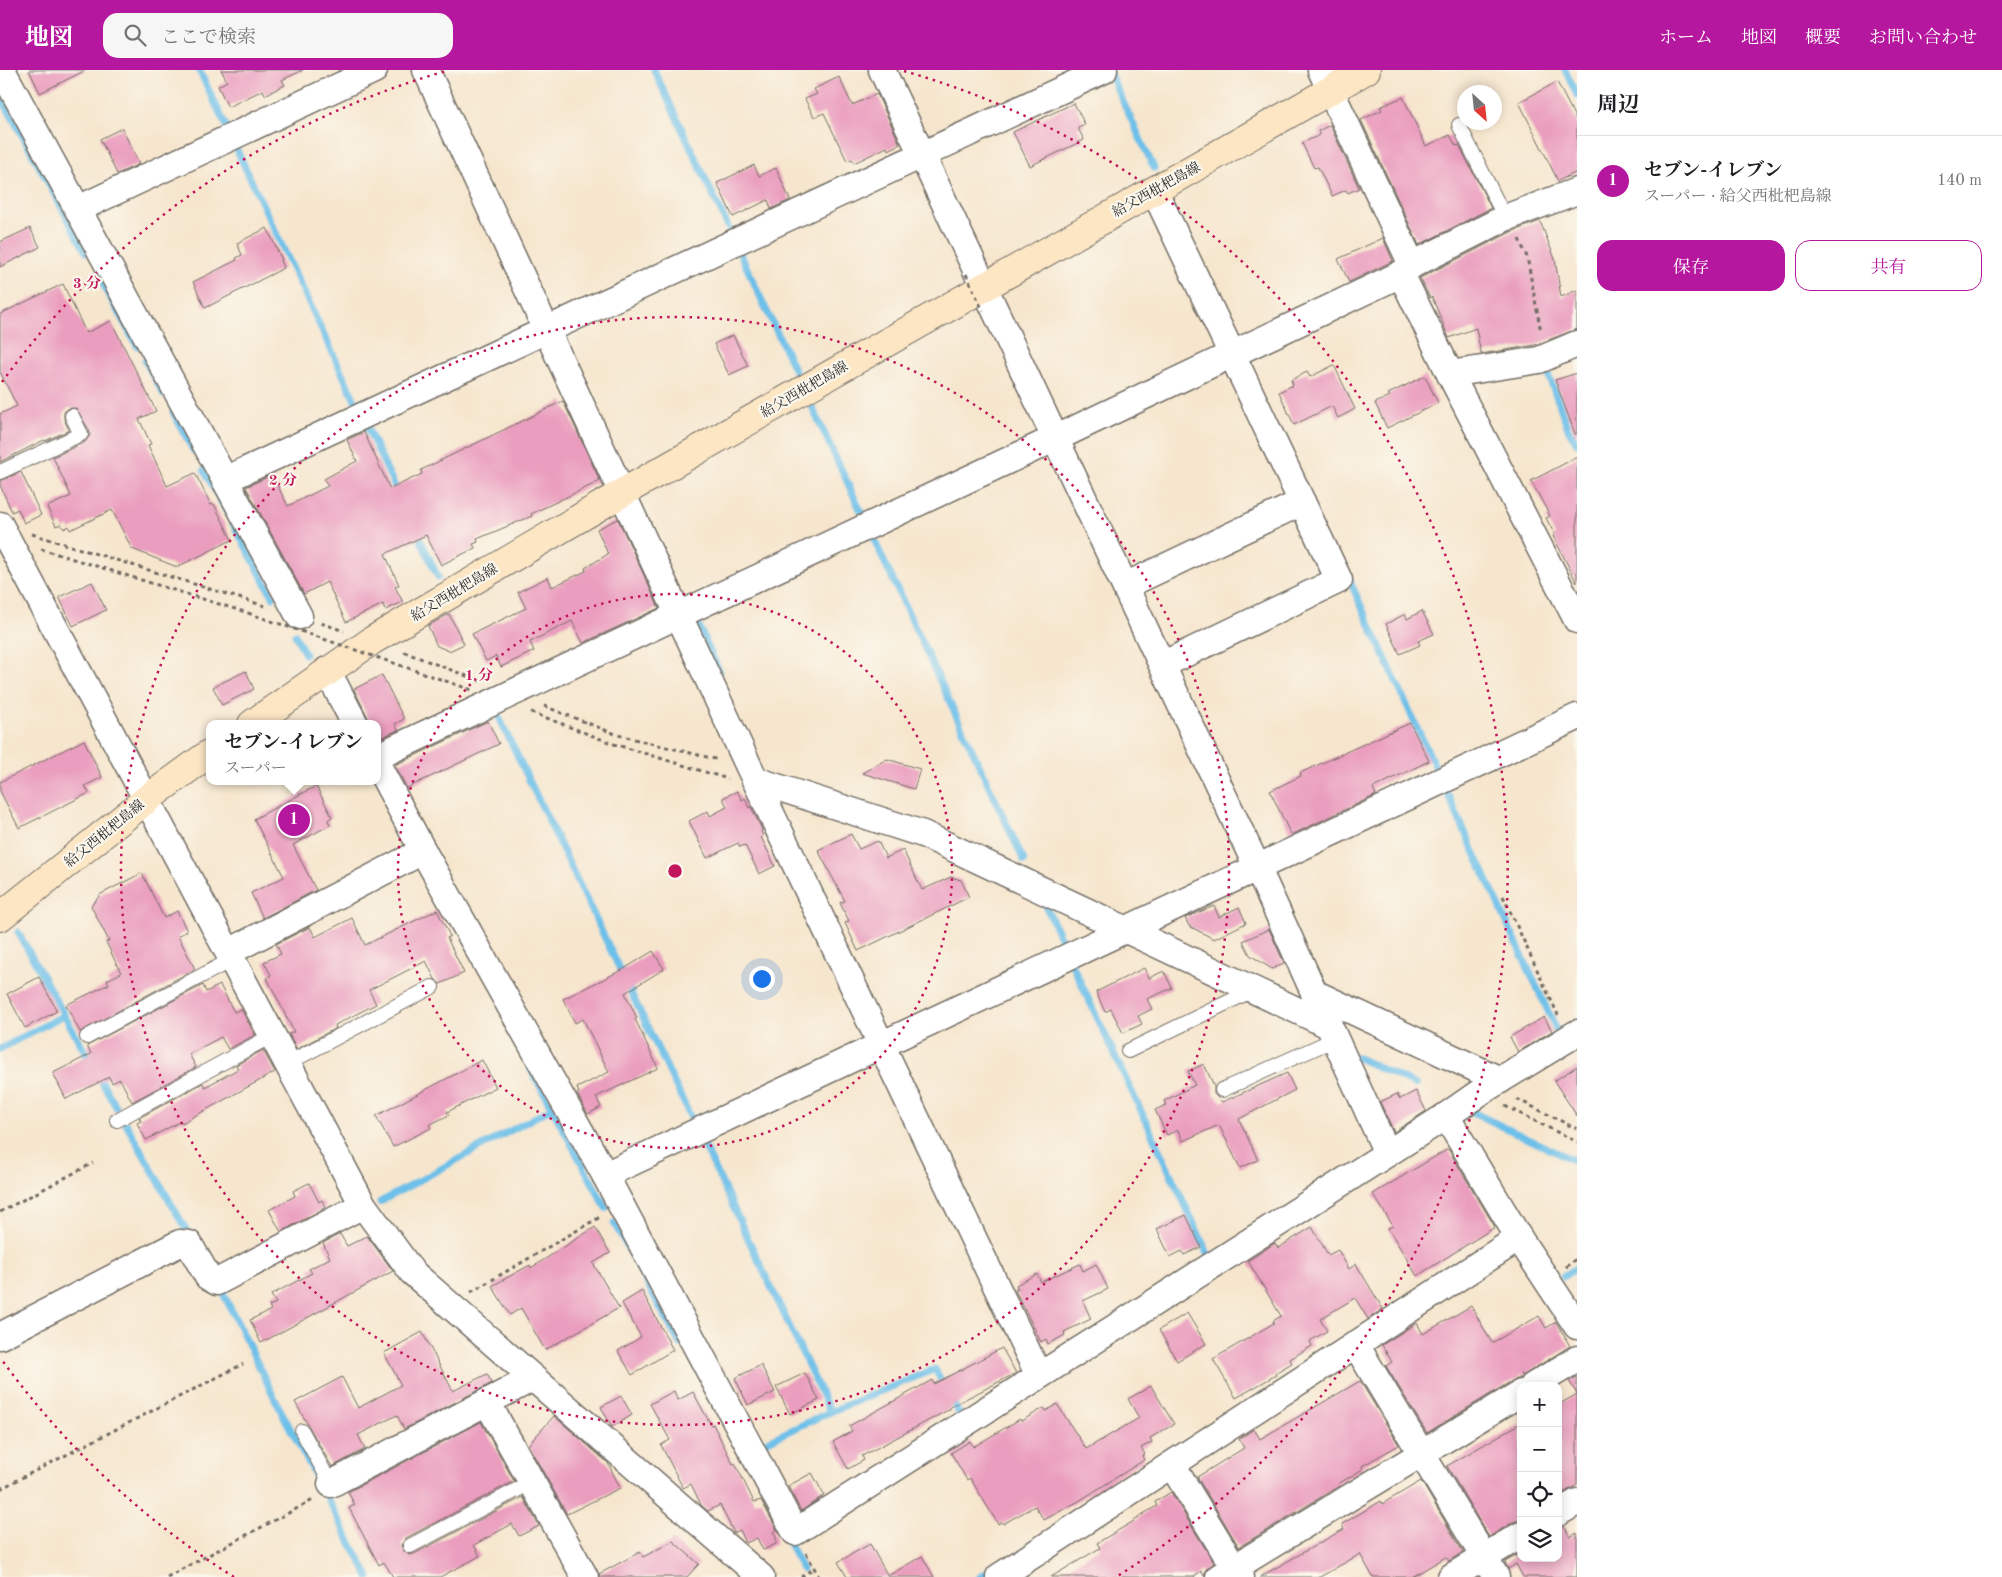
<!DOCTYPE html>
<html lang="ja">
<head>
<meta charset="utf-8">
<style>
  body { margin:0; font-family:"Old Standard TT","Noto Serif JP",serif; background:#f6f6f6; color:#202124 }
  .controls { position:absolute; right:15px; bottom:15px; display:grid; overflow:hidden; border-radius:10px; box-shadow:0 2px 12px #0003 }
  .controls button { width:45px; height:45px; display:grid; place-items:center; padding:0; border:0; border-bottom:1px solid #e0e0e0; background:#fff; color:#202124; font:25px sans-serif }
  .compass { position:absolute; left:1457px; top:15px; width:45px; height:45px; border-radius:50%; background:#fff; box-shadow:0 2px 12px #0003; rotate:153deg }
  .you { position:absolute; left:761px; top:908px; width:18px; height:18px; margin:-12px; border:4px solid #fff; border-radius:50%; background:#1a73e8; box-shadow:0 0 0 8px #1a73e833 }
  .badge { display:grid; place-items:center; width:32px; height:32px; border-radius:50%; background:#b5179e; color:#fff; font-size:16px; font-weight:700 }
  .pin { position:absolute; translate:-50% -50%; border:2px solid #fff; box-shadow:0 1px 5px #0006 }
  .popup { position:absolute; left:206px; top:650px; width:175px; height:65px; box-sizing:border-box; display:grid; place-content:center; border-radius:10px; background:#fff; filter:drop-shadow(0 1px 4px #0005); font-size:16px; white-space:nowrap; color:#757577 }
  .popup b { font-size:19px; color:#202124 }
  .popup::after { content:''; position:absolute; left:50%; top:100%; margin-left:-10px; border:10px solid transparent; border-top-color:#fff }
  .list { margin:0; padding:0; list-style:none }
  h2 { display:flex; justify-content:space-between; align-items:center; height:65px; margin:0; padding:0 20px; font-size:21px }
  h2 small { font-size:16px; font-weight:400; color:#757577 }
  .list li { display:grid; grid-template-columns:32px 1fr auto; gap:15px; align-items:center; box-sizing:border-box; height:90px; padding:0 20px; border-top:1px solid #e0e0e0 }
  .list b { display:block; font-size:19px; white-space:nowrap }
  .list p { margin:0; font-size:16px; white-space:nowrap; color:#757577 }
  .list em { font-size:16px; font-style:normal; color:#757577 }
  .actions { display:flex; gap:10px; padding:15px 20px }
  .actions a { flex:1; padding:11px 0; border:1px solid #b5179e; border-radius:15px; text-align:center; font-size:18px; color:#b5179e }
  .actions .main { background:#b5179e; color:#fff }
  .icon { flex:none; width:28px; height:28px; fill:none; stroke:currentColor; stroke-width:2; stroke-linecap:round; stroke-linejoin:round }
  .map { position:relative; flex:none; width:1577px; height:1507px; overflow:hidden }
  header { display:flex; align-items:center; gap:30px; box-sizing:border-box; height:70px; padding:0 25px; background:#b5179e; color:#fff }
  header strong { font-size:24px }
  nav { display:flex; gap:28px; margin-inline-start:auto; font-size:18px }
  .search { width:350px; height:45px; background:#f6f6f6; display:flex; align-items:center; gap:12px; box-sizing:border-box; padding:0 18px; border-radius:15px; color:#757577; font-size:19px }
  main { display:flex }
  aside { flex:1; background:#fff }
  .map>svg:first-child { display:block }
</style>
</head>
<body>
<header>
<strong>地図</strong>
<div class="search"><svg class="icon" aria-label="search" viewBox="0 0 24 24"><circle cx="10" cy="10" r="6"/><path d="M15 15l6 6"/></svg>ここで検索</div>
<nav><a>ホーム</a><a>地図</a><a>概要</a><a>お問い合わせ</a></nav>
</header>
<main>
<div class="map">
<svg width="1577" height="1507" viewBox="0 0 1577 1507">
  <rect width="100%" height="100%" fill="#fbf7ec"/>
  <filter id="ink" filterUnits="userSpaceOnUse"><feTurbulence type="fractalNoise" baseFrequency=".02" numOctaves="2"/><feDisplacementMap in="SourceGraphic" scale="10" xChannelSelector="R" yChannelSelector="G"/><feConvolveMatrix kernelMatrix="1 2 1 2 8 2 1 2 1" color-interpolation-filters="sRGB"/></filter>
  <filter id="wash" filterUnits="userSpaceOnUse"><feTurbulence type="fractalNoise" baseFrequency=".0096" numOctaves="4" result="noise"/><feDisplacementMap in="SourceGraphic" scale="20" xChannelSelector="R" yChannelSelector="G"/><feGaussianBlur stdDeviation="1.12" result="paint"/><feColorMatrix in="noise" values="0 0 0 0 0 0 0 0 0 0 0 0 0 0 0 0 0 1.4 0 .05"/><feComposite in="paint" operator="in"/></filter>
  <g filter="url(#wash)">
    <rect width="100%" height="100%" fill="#f6e6ce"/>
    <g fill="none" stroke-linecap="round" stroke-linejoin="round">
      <g stroke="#6dc0e9" stroke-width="7">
        <polyline points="199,0 227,58"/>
        <polyline points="654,0 732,165"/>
        <polyline points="1565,0 1577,25"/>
        <polyline points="1110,4 1154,98"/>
        <polyline points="0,25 86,182"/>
        <polyline points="235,76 359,339"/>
        <polyline points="738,179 795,301"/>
        <polyline points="98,205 137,276"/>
        <polyline points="145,291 164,325"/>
        <polyline points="1540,299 1546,299 1569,361 1577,373"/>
        <polyline points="812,337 865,450"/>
        <polyline points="173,342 193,380"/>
        <polyline points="366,355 398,423"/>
        <polyline points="204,400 273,527"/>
        <polyline points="416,460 438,507"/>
        <polyline points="871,463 1024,791"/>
        <polyline points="1348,507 1438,703"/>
        <polyline points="695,548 719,601"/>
        <polyline points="295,565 305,584"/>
        <polyline points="496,641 694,1054"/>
        <polyline points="1446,721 1560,967"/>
        <polyline points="1042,828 1066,880"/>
        <polyline points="18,862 91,993"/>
        <polyline points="1072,894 1210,1188"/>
        <polyline points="0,979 64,945"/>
        <polyline points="1356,987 1416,1015"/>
        <polyline points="530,998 606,1138"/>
        <polyline points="97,1003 116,1037"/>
        <polyline points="1474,1039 1470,1041 1577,1092"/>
        <polyline points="126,1054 188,1163"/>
        <polyline points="701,1069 830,1342 935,1299 945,1318"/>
        <polyline points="380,1132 552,1038"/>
        <polyline points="614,1153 680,1274"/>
        <polyline points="1563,1207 1577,1197"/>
        <polyline points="227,1218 222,1221 280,1339 369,1507"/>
        <polyline points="950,1327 960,1346 962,1345"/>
        <polyline points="763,1373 830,1342"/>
        <polyline points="785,1466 802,1499"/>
        <polyline points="980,1507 995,1497"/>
      </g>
    </g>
    <g id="blocks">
      <g fill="#ea9dbe">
        <polygon points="29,0 86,0 40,23"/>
        <polygon points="221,0 303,0 282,10 285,15 265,25 263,20 228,37 218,16 227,11"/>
        <polygon points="839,7 852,35 877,24 900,74 888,80 887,77 854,93 852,89 847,91 824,43 814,47 805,29 817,24 814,19"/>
        <polygon points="1557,12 1577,51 1577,102 1558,111 1519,32"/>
        <polygon points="1403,27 1426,76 1450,65 1456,76 1459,75 1491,138 1419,175 1361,50 1382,40 1380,37"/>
        <polygon points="1074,33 1085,55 1078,58 1084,70 1030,96 1013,62"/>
        <polygon points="1330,55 1359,118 1348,123 1346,120 1332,126 1318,97 1314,98 1302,73 1320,65 1318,61"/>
        <polygon points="122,58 139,94 117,104 100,69"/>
        <polygon points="754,95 759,106 776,98 790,130 771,139 768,130 733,147 717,113"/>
        <polygon points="1540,151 1555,189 1561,227 1577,220 1577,259 1535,275 1481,284 1476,258 1449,268 1432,227 1430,228 1420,208 1511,162"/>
        <polygon points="30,158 40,177 0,197 0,172"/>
        <polygon points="267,158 282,190 281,190 284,198 205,238 193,212 237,190 236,188 242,185 237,173"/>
        <polygon points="1383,168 1393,191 1349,212 1338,189"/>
        <polygon points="63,214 86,263 111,251 156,341 139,349 151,374 148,375 167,416 195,403 211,435 214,434 232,470 177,497 132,479 112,440 70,460 69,456 64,459 61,454 56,456 47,437 71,426 53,387 85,372 90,365 89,360 76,338 69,338 64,342 64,349 69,360 45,371 44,370 0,392 0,344 17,336 0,302 0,244"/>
        <polygon points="733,265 748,296 729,305 714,274"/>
        <polygon points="1334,295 1355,339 1338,348 1332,336 1294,355 1279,322 1293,315 1291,310 1307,302 1310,307"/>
        <polygon points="1577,303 1577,364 1575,364 1555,310"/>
        <polygon points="1425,306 1438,333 1387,358 1375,333 1390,326 1388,324"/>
        <polygon points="563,331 600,411 531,444 532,446 477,469 478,472 473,474 475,478 441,495 426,465 385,484 399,515 395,517 403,532 385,540 383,534 346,552 327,512 304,524 246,417 272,405 288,436 328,416 324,409 357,391 347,370 364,362 390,419 422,404 421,400"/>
        <polygon points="1577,387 1577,513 1553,466 1555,465 1546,448 1550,446 1531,411"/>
        <polygon points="21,402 41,445 24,453 18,439 12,442 0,415 0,411"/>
        <polygon points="618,449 659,538 583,573 572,551 530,572 534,581 501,597 496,586 486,591 472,564 526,538 518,522 548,507 552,517 586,501 585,498 608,484 597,459"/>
        <polygon points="92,512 106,540 73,556 59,527"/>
        <polygon points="1422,541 1434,564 1418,571 1420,575 1400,584 1386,554 1405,544 1407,549"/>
        <polygon points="449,544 464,574 449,581 437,576 428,556"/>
        <polygon points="246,601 254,619 222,635 213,617"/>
        <polygon points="382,605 404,649 395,654 398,660 382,667 379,661 378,662 378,654 371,654 354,619"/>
        <polygon points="488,651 499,674 407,718 395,695"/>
        <polygon points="1410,653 1429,691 1373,718 1376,725 1291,765 1270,721 1301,706 1300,703"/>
        <polygon points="84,670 102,707 85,716 89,723 19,758 0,721 0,712"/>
        <polygon points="887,689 920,699 914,719 862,703"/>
        <polygon points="316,716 332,747 328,750 330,755 293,775 316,820 263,848 251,823 284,807 254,749"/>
        <polygon points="737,721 742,730 745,728 749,738 751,737 762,760 761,761 763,766 761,767 775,796 759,804 745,775 740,777 738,773 707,788 689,751 708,741 710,746 727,737 723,728"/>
        <polygon points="851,764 859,779 878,771 886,788 903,780 922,820 951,807 961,810 969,827 858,881 845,853 849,851 840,833 845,831 818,780"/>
        <polygon points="142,803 164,848 177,841 187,861 178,866 195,899 80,962 66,935 109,914 107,910 121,903 106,872 109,871 91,836 101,824"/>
        <polygon points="1214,836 1219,847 1239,837 1246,853 1214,869 1189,856 1185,848"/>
        <polygon points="437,840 450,866 447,868 464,903 440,914 435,909 426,891 369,920 376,934 335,955 336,958 297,979 289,964 294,962 267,908 271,905 264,892 281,884 276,874 310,857 315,867 352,848 365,875"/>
        <polygon points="1269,859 1284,893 1272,899 1250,885 1243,871"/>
        <polygon points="653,881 664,899 625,923 637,948 635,949 658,998 596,1027 601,1037 588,1044 577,1024 579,1023 577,1018 609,1002 583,949 575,953 563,929 624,899"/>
        <polygon points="1144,898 1149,908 1164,901 1172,918 1147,929 1152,939 1138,946 1142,954 1123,963 1111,939 1105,942 1096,922"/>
        <polygon points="39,907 57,941 25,958 7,924"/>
        <polygon points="203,915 206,922 220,915 234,942 241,939 255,965 228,979 221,967 189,984 196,997 132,1032 120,1009 112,1013 109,1007 66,1029 53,1003 91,984 87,976"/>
        <polygon points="1544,947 1552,961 1518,982 1510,967"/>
        <polygon points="263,980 275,1002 182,1053 181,1051 146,1070 137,1053 141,1051 139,1048 203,1013 205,1017 238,999 236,995"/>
        <polygon points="482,990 496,1017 447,1042 449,1045 429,1055 431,1058 393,1077 376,1046"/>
        <polygon points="1204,994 1214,1016 1214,1024 1222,1032 1287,1003 1295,1020 1239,1049 1258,1090 1240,1098 1219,1055 1183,1071 1178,1060 1167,1065 1155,1040 1166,1035 1164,1031 1195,1015 1188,1001"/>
        <polygon points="1577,996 1577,1046 1554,1011"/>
        <polygon points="1416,1021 1426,1041 1394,1062 1380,1032 1397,1024 1400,1029"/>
        <polygon points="1448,1079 1495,1157 1417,1206 1388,1158 1393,1156 1373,1124"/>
        <polygon points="309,1113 319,1132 322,1130 326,1137 281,1162 269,1140 295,1126 293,1121"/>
        <polygon points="1186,1145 1201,1177 1184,1185 1182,1181 1170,1187 1157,1159"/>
        <polygon points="595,1157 610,1183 593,1193 619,1238 545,1280 521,1238 510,1245 492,1216 530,1195 531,1198"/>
        <polygon points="1312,1157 1328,1185 1338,1180 1349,1199 1356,1194 1383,1239 1368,1249 1355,1228 1320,1249 1327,1261 1310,1271 1312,1276 1290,1289 1292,1293 1275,1303 1276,1305 1236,1328 1213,1289 1274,1253 1273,1251 1281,1246 1248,1191 1275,1173 1278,1178"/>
        <polygon points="340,1164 347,1176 367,1166 393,1201 261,1273 250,1250 271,1240 269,1236 276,1233 271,1225 312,1203 309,1199 330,1188 323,1173"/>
        <polygon points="1080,1194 1083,1201 1096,1194 1108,1219 1083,1231 1091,1249 1064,1262 1065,1265 1048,1274 1046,1269 1041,1272 1015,1220 1018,1219 1016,1215 1037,1204 1041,1212"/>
        <polygon points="642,1221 673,1280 632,1305 618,1281 641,1267 622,1233"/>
        <polygon points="1471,1236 1492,1273 1539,1246 1546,1258 1556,1252 1570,1276 1522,1306 1521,1303 1520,1308 1513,1310 1427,1363 1386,1296 1392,1292 1382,1275 1417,1253 1423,1264"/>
        <polygon points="1187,1243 1206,1274 1177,1291 1159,1260"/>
        <polygon points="422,1262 453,1321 487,1304 492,1313 404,1359 397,1345 358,1365 365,1379 332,1397 295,1332 342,1307 358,1338 401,1315 384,1283"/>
        <polygon points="1002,1278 1016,1303 950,1337 950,1339 862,1386 864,1390 848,1399 833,1372 852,1361 849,1356 932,1310 934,1314"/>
        <polygon points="761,1295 775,1322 748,1335 735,1308"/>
        <polygon points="805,1303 819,1330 790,1344 776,1317"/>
        <polygon points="1577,1307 1577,1415 1558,1426 1558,1335 1577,1324 1569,1311"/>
        <polygon points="1360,1311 1399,1375 1362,1396 1363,1399 1338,1414 1339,1416 1239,1477 1197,1407 1244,1378 1239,1369 1254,1359 1260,1369"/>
        <polygon points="1151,1316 1174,1354 1150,1368 1152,1372 1141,1378 1145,1384 1142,1386 1144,1390 1079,1431 1044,1450 1035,1436 1003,1454 1001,1452 998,1454 970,1408 967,1410 951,1383 970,1371 973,1377 1020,1349 1021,1351 1044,1338 1046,1341 1057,1334 1086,1379 1139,1348 1128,1329"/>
        <polygon points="674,1321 678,1330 693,1322 711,1355 713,1354 733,1394 735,1393 754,1432 761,1430 777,1460 773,1462 776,1467 776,1474 763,1480 757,1468 746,1473 740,1460 734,1463 720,1435 708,1441 701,1435 691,1414 683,1418 661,1375 670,1370 650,1334"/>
        <polygon points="621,1326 632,1345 612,1357 601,1337"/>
        <polygon points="554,1346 608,1393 620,1418 567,1444 528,1375"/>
        <polygon points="481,1352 514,1411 406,1468 401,1475 403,1480 409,1485 414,1484 523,1427 539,1456 519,1466 512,1454 474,1475 480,1486 440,1507 393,1507 384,1492 379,1495 349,1438 355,1435 348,1422"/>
        <polygon points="1521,1353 1521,1450 1513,1452 1489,1467 1447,1396"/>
        <polygon points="812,1403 824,1425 801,1441 788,1416"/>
        <polygon points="1421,1411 1463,1482 1449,1491 1446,1487 1412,1507 1373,1507 1360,1484 1320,1507 1260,1507 1344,1459 1342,1454 1381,1431 1382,1434"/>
        <polygon points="1171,1422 1214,1493 1206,1499 1204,1506 1201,1501 1194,1507 1051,1507 1100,1478 1097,1473 1139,1448 1138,1447 1157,1436 1155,1432"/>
        <polygon points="1564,1456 1570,1467 1577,1463 1577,1507 1523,1507 1516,1494 1508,1499 1505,1492 1521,1483 1521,1488 1558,1488 1558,1458"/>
        <polygon points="673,1471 699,1494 687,1507 600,1507 599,1504 640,1482 643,1487"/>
        <polygon points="870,1474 888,1506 922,1486 934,1507 847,1507 838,1492"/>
      </g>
    </g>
  </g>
  <g filter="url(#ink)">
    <use href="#blocks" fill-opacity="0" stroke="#726c64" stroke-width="1"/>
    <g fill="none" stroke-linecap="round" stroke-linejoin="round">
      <g stroke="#726c64" stroke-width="16">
        <g id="service">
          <polyline points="1459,55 1505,148"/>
          <polyline points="0,402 81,364 72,346"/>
          <polyline points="87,967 233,889"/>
          <polyline points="1128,981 1253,920"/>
          <polyline points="288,993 432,917"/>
          <polyline points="1222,1020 1335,969"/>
          <polyline points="117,1050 273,965"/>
          <polyline points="302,1361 331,1414"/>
          <polyline points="410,1476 532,1412"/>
        </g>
      </g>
      <g stroke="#726c64" stroke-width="29">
        <g id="minor">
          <polyline points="2,0 299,546"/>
          <polyline points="426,0 749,697 1039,1306"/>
          <polyline points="882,0 1257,797 1387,1083"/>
          <polyline points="1321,0 1412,195"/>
          <polyline points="1154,120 1339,510 1162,595"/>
          <polyline points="1577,121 1505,148 1412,195 1401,204 1450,304 1577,550"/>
          <polyline points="78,139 374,0"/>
          <polyline points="1450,304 1539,290 1577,274"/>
          <polyline points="225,410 1104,0"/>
          <polyline points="0,455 363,1135 412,1202 761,1507"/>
          <polyline points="1125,516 1302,432"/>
          <polyline points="327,600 355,654"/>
          <polyline points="378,686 1056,368 1401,204"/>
          <polyline points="378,696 423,781 605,1105 795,1462 1446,1046 1479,1023 1577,963"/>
          <polyline points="755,710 923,764 1328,955"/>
          <polyline points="229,882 423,781"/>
          <polyline points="1314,923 1500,1010"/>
          <polyline points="1446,1046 1519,1168 1577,1256"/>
          <polyline points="605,1105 1577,647"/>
          <polyline points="0,1266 180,1173 189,1174 208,1207 217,1212 363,1135"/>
          <polyline points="1356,1275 1496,1507"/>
          <polyline points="1533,1316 1577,1289"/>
          <polyline points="487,1332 585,1507"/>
          <polyline points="1172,1395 1240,1507"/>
          <polyline points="331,1414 533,1308"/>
          <polyline points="1558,1443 1577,1432"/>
          <polyline points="999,1507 1519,1168"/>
          <polyline points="1219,1507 1521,1323"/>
          <polyline points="1451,1507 1521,1465"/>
        </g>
      </g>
      <g stroke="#726c64" stroke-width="30">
        <g id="secondary">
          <polyline points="252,654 373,570 622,423 1366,0"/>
          <polyline points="0,847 147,729 210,683"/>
        </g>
      </g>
      <g stroke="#726c64" stroke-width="3" stroke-dasharray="4 4" stroke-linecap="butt">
        <polyline points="1519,169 1527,187 1541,262"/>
        <polyline points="32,464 265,536"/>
        <polyline points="41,479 248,543"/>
        <polyline points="321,553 344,561"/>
        <polyline points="404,582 480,611"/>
        <polyline points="544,636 618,665 719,690"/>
        <polyline points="531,642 614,674 728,709"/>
        <polyline points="1503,826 1558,945"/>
        <polyline points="1517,1029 1577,1059"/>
        <polyline points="1505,1036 1577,1072"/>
        <polyline points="0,1142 93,1093"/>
        <polyline points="1566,1197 1577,1188"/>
        <polyline points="471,1222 600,1147"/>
        <polyline points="0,1419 243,1294"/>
        <polyline points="806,1483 819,1507"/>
        <polyline points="167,1507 313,1430"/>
        <polyline points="801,1507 814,1498"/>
      </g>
      <use href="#service" stroke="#fff" stroke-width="14"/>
      <use href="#minor" stroke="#fff" stroke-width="26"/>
      <use href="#secondary" stroke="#fce6c4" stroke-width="28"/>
      <g stroke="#726c64" stroke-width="3" stroke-dasharray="4 4" stroke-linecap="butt">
        <polyline points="966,204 983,241"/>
        <polyline points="248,543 472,620"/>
      </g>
    </g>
  </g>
  <g fill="none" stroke="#c2185b" stroke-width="2.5" stroke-dasharray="2.5 5">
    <circle cx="675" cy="801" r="277"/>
    <circle cx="675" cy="801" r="554"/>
    <path d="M234 1507A832 832 0 0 1 2 1290M2 312A832 832 0 0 1 446 1M904 1A832 832 0 0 1 1116 1507"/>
  </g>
  <g text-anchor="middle" stroke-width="4.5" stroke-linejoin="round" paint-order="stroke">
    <g font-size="14" fill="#2b2b2b" stroke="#fbf7ec">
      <text transform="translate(1156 119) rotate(-29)" y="5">給父西枇杷島線</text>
      <text transform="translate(804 319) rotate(-30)" y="5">給父西枇杷島線</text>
      <text transform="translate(454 522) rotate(-31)" y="5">給父西枇杷島線</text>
      <text transform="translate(104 763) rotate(-39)" y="5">給父西枇杷島線</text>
    </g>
  </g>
  <circle cx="675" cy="801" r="8" fill="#c2185b" stroke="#fbf7ec" stroke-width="2.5"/>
  <g font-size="15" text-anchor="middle" font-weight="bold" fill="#c2185b" stroke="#fbf7ec" stroke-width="4.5" stroke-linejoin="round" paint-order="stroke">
    <text x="87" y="218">3 分</text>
    <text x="283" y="415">2 分</text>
    <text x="479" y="610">1 分</text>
  </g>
</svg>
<div class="controls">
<button>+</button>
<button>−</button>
<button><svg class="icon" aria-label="locate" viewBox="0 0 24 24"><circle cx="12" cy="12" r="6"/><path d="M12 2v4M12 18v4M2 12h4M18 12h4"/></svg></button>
<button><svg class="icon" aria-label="layers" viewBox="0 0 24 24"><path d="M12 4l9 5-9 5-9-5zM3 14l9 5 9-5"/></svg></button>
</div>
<svg class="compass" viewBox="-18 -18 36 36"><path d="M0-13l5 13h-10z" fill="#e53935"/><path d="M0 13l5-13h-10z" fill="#757577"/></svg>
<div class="you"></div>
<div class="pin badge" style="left:294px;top:750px">1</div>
<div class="popup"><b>セブン-イレブン</b>スーパー</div>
</div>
<aside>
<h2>周辺<small></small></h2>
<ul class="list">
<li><span class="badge">1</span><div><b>セブン-イレブン</b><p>スーパー · 給父西枇杷島線</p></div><em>140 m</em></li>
</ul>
<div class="actions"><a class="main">保存</a><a>共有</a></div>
</aside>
</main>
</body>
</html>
